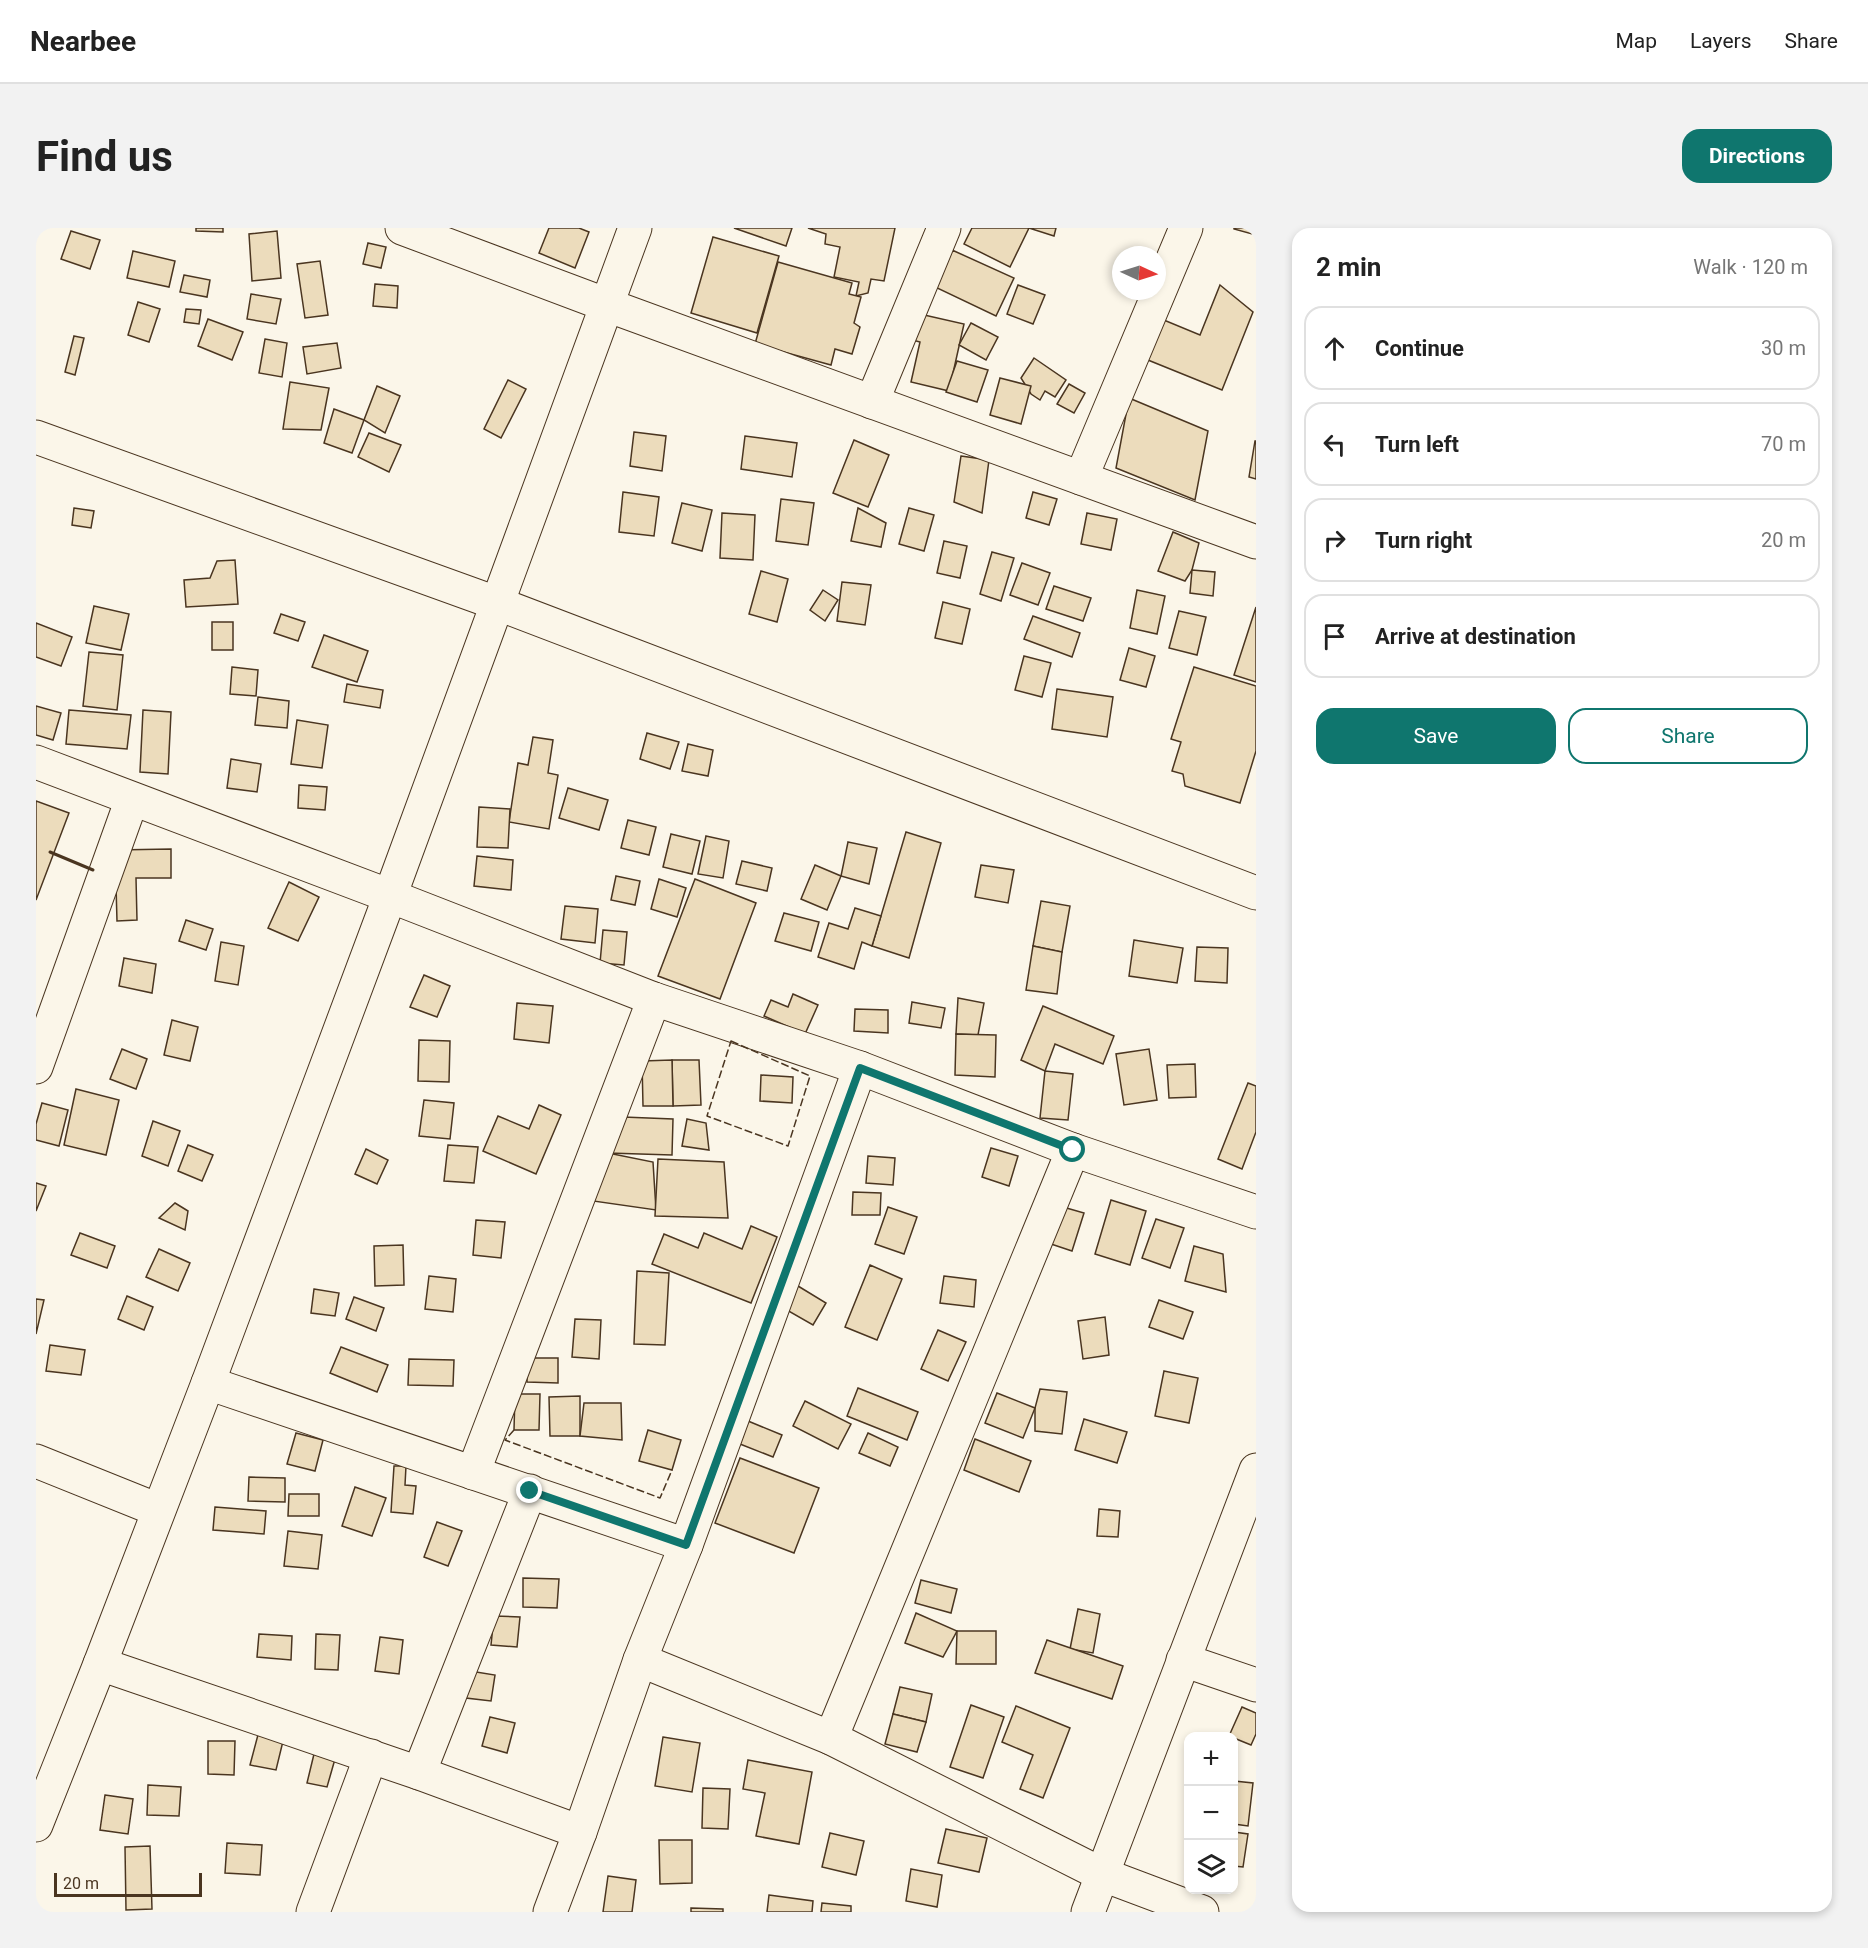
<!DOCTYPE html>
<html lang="en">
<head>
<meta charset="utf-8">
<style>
  body { margin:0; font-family:Roboto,sans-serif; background:#f2f2f2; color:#222 }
  .controls { position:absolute; right:18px; bottom:18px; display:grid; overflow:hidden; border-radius:12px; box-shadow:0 3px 9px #0003 }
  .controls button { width:54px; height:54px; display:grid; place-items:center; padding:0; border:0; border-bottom:2px solid #e0e0e0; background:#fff; color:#222; font:30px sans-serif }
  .compass { position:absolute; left:1076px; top:18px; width:54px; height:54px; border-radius:50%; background:#fff; box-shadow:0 3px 9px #0003; rotate:94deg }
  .scale { position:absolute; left:18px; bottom:15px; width:148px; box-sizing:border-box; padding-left:6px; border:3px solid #4a3520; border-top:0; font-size:16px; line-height:21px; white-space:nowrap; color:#4a3520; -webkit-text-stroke:4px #fbf6e9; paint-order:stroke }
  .stop { position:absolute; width:18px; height:18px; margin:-14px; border:4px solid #0f766e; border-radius:50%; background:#fff }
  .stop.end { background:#0f766e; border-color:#fff; box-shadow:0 2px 6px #0008 }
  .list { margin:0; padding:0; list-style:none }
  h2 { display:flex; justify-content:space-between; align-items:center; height:78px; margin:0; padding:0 24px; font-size:26px }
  h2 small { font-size:20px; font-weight:400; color:#767676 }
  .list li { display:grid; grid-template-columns:39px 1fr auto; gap:18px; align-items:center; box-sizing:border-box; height:84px; margin:0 12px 12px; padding:0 12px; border:2px solid #e0e0e0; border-radius:18px }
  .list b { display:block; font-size:22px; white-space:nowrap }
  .list em { font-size:20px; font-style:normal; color:#767676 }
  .actions { display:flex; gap:12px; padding:18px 24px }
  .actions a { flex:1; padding:14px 0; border:2px solid #0f766e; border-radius:18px; text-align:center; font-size:21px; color:#0f766e }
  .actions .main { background:#0f766e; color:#fff }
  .icon { flex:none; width:33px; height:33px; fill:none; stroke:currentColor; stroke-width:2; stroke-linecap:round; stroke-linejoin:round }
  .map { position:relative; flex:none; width:1220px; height:1684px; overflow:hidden; border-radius:18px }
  header { display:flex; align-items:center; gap:36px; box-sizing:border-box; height:84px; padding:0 30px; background:#fff; border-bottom:2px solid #e0e0e0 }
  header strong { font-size:28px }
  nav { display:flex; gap:33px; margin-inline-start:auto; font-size:21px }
  .intro { display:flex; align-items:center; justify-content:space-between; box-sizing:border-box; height:144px; padding:0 36px }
  h1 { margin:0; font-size:42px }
  .button { padding:15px 27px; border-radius:18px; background:#0f766e; color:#fff; font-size:21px; font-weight:700 }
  main { display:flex; gap:36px; padding:0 36px }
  aside { flex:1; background:#fff; border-radius:18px; box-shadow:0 3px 9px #0003 }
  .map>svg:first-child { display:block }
</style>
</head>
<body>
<header>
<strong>Nearbee</strong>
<nav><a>Map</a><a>Layers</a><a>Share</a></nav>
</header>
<div class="intro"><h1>Find us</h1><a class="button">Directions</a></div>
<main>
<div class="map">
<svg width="1220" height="1684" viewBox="0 0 1220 1684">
  <rect width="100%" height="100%" fill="#fbf6e9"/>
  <g fill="#ecdcbc" stroke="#4a3520" stroke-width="1.5">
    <polygon points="160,0 187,0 187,4 160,3"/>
    <polygon points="513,0 543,0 553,4 539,40 503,25"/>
    <polygon points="698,0 756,0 750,18"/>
    <polygon points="772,0 859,0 848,53 835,51 832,65 820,68 823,54 798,49 804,19 789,16 790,6"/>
    <polygon points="936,0 993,0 974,39 928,16"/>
    <polygon points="993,0 1020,0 1018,8"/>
    <polygon points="1198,0 1220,0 1220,7 1198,1"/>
    <polygon points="35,3 64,12 54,41 25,31"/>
    <polygon points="241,3 245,50 216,53 213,6"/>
    <polygon points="677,9 743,28 721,105 655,85"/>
    <polygon points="332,15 350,19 345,40 327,36"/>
    <polygon points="916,22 978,50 960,88 899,59"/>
    <polygon points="97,23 139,33 133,59 91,50"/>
    <polygon points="284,33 292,87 269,90 261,36"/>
    <polygon points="742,34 816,55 813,66 825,69 818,95 824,99 816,126 799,121 795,137 719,116"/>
    <polygon points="148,47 174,52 171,69 144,64"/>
    <polygon points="339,56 362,58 361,80 337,78"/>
    <polygon points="982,57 1009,67 997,96 971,86"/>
    <polygon points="1184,57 1217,84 1186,162 1107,130 1123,90 1164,107"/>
    <polygon points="215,66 245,71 240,96 211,91"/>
    <polygon points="102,74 124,81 113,114 92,107"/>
    <polygon points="150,81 165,82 163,96 148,94"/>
    <polygon points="875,84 928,96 913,163 875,154 884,114 869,110"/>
    <polygon points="172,91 207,104 196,132 162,118"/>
    <polygon points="935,95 962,109 950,132 923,117"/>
    <polygon points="38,108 48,110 39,147 29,144"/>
    <polygon points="229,111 251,115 246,149 223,145"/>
    <polygon points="301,115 305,140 271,146 267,119"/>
    <polygon points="998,130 1030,152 1019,169 1009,163 1004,172 995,166 985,150"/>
    <polygon points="921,133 952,142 941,174 910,164"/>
    <polygon points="964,150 995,158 985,196 954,187"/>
    <polygon points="472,152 490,161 465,210 448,201"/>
    <polygon points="254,154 293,160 285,202 247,201"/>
    <polygon points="1033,156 1049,165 1038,185 1021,176"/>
    <polygon points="341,158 364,168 349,205 328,192"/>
    <polygon points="1093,170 1172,203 1159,272 1080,240"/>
    <polygon points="298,181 328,192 316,225 288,215"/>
    <polygon points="598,204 630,208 626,243 594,238"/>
    <polygon points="333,205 365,217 353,244 322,229"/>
    <polygon points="709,208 761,215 756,249 705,241"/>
    <polygon points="818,212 853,227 832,279 797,265"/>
    <polygon points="1219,213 1220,213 1220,251 1213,249"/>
    <polygon points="925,228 953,232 946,285 918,274"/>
    <polygon points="587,264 623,269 618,308 583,304"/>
    <polygon points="997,264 1021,271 1013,297 990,290"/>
    <polygon points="745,271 778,275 772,317 740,313"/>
    <polygon points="646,275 676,282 666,323 636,315"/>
    <polygon points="38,280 58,283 55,300 36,297"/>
    <polygon points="822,280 850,295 845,319 815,313"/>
    <polygon points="873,280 898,287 888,323 863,316"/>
    <polygon points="686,285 719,287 717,332 684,330"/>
    <polygon points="1051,285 1081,291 1075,322 1045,316"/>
    <polygon points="1137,304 1163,315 1156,342 1149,353 1122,343"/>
    <polygon points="908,313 931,318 924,350 901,345"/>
    <polygon points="956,324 978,330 965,373 944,366"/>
    <polygon points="199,332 202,376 150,379 148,352 174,350 181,333"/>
    <polygon points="986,335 1014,345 1002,377 974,367"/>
    <polygon points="1156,342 1179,344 1177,368 1154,365"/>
    <polygon points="725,343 752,351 741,394 713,386"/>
    <polygon points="806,354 835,357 829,397 801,393"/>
    <polygon points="1018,358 1055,370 1047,393 1010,381"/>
    <polygon points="787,362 802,372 789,393 774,382"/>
    <polygon points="1101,362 1129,368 1121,406 1094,400"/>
    <polygon points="907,374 934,381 926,416 899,410"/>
    <polygon points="58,378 93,386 85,422 50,415"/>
    <polygon points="1220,379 1220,454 1198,447"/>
    <polygon points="1143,383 1170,389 1161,427 1133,420"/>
    <polygon points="245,386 269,394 262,413 238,405"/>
    <polygon points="997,388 1044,405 1036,429 988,411"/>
    <rect x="176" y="394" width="21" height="28"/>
    <polygon points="0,395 36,409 25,438 0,429"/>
    <polygon points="288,407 332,423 321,454 276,439"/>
    <polygon points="1093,420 1119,428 1110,459 1084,452"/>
    <polygon points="53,424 87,427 81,482 47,478"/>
    <polygon points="988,428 1015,435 1006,469 979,462"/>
    <polygon points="196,439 222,442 220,468 194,466"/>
    <polygon points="1158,439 1220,458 1220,523 1204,575 1149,558 1147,546 1136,543 1145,514 1135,511"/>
    <polygon points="311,456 347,462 344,480 308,474"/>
    <polygon points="1021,461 1077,469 1071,509 1016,501"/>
    <polygon points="222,469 253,473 251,500 219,497"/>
    <polygon points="0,478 25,485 17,512 0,507"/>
    <polygon points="33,482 95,487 91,521 30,516"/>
    <polygon points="107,482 135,484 132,546 104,544"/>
    <polygon points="261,492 292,497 286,540 255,536"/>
    <polygon points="611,505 643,514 634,541 604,531"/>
    <polygon points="497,509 517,512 512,545 522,547 513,601 473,594 482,535 492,537"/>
    <polygon points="652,516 677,522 672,548 646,543"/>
    <polygon points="195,531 225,536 221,564 191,560"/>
    <polygon points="263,557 291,559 289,582 262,580"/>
    <polygon points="532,560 572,572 563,602 523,590"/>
    <polygon points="0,573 33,585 0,672"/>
    <polygon points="443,579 474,581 472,620 441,619"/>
    <polygon points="592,592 620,599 613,627 585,620"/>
    <polygon points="870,604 905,615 873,730 836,718"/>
    <polygon points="635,606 664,613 656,646 627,639"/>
    <polygon points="670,608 693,613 687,650 662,646"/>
    <polygon points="812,614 841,620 833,656 805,648"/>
    <polygon points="135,621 135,650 100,650 101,692 81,693 79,622"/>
    <polygon points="441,628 477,632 475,662 438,658"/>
    <polygon points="706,633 736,640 731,663 700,656"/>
    <polygon points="779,637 805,648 791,682 765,671"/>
    <polygon points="945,637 978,642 972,675 939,669"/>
    <polygon points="580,648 604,653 599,677 575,672"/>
    <polygon points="623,651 650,660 641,689 615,681"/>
    <polygon points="659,651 720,675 684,771 622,748"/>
    <polygon points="253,654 283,669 262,713 232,700"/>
    <polygon points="1005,673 1034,678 1026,724 997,718"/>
    <polygon points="529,678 562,681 559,715 525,711"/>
    <polygon points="819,680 845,688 836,718 826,714 818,741 782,729 793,695 812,701"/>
    <polygon points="748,685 783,694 775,723 739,713"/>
    <polygon points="150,692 177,701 170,722 143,713"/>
    <polygon points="567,702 591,704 588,737 564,735"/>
    <polygon points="1098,712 1147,720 1141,755 1093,748"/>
    <polygon points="185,714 208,718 202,757 179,753"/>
    <polygon points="997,718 1026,724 1021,766 990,762"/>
    <polygon points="1161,719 1192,720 1191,755 1159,753"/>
    <polygon points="88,730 120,736 116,765 83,758"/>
    <polygon points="388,747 414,758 401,789 374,779"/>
    <polygon points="757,766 782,777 769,806 728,788 735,772 752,779"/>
    <polygon points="922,770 948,775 942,807 920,806"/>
    <polygon points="876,774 909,780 905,800 873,795"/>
    <polygon points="481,775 517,778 513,815 478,811"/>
    <polygon points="1007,778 1078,808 1067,836 1019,816 1009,843 985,832"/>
    <polygon points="819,781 852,782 852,805 818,803"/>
    <polygon points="136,792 162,799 154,833 128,827"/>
    <polygon points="920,806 960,807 959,849 919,847"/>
    <polygon points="383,812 414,813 413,854 382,853"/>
    <polygon points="86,821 111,831 100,861 74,851"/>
    <polygon points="1113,821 1121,872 1088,877 1080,826"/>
    <polygon points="636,832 663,832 665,877 637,878"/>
    <polygon points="636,832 637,878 607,878 606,833"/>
    <polygon points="1159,836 1160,869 1133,870 1131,837"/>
    <polygon points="1009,843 1037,846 1032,892 1004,890"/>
    <polygon points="725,847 757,849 756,875 724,873"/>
    <polygon points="1212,855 1220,858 1220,904 1206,941 1182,931"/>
    <polygon points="40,861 83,872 70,927 28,917"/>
    <polygon points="388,872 418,875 414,911 383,908"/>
    <polygon points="6,875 32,882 23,918 0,912 0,896"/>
    <polygon points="503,877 525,887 500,946 447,923 462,888 493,901"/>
    <polygon points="587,889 637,891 636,927 572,925"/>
    <polygon points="651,891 670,895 673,922 646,918"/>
    <polygon points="117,893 144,903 132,938 106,928"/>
    <polygon points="152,917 177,927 166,953 142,943"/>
    <polygon points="412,917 442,919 438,955 408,953"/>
    <polygon points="955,920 982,928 973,958 946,949"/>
    <polygon points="330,921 352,932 341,956 319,946"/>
    <polygon points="572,925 617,934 620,982 557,973"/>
    <polygon points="832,928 859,930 857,957 830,955"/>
    <polygon points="622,931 688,934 692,990 619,988"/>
    <polygon points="0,955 10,958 0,983"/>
    <polygon points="817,964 845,965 844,987 816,987"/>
    <polygon points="1075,972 1110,983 1094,1037 1059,1026"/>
    <polygon points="139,975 152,983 149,1002 123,990"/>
    <polygon points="852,979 881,989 868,1026 839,1016"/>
    <polygon points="1027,979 1048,985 1036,1023 1015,1016"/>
    <polygon points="1120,991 1148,1000 1134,1040 1106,1030"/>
    <polygon points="440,992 469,994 465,1030 437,1027"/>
    <polygon points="715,998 741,1009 715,1075 616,1036 628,1006 662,1020 668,1005 706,1021"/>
    <polygon points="44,1005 79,1018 71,1040 35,1027"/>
    <polygon points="367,1017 368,1057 339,1058 338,1018"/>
    <polygon points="1158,1018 1187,1026 1190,1064 1149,1053"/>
    <polygon points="123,1021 154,1035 142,1063 110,1049"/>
    <polygon points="834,1037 866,1051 841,1112 809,1099"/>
    <polygon points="601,1043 633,1045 629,1117 598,1116"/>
    <polygon points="393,1048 420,1051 417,1084 389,1081"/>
    <polygon points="908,1048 940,1052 938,1079 904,1075"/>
    <polygon points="762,1058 790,1075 777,1097 749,1081"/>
    <polygon points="278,1061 303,1065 299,1088 275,1085"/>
    <polygon points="91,1068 117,1079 108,1102 82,1091"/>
    <polygon points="318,1069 348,1080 340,1103 310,1091"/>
    <polygon points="0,1071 8,1072 0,1106"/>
    <polygon points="1123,1072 1157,1084 1147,1111 1113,1099"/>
    <polygon points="1069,1089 1073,1127 1047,1131 1042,1093"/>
    <polygon points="539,1091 565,1092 563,1131 536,1129"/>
    <polygon points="902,1102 930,1114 912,1153 885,1141"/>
    <polygon points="14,1117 49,1122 45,1147 10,1143"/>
    <polygon points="305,1119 352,1137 341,1164 294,1145"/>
    <polygon points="491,1130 522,1130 522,1155 491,1154"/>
    <polygon points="373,1131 418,1132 417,1158 372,1157"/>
    <polygon points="1128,1143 1162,1150 1153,1195 1119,1188"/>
    <polygon points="822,1160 882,1184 871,1212 811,1188"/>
    <polygon points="1004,1161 1031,1164 1026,1206 999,1203 999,1180"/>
    <polygon points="961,1165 999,1180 987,1210 949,1195"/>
    <polygon points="479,1166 504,1166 503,1202 478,1202"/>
    <polygon points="544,1168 544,1208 514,1208 513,1169"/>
    <polygon points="769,1173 815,1196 802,1221 757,1198"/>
    <polygon points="548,1175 585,1175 586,1212 544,1208"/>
    <polygon points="1048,1191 1091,1204 1081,1235 1039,1222"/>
    <polygon points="712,1193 746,1207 737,1229 704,1216"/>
    <polygon points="612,1202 645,1212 636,1242 603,1233"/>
    <polygon points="260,1205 287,1212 279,1243 251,1236"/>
    <polygon points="832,1205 862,1219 854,1238 823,1225"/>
    <polygon points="939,1211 995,1233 983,1264 928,1242"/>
    <polygon points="704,1230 783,1260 758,1325 679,1295"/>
    <polygon points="358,1238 370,1238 369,1257 380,1258 377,1286 355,1284"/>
    <polygon points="213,1249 249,1250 249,1274 212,1273"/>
    <polygon points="319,1259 350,1270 336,1308 306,1298"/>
    <polygon points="253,1266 283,1266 283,1288 252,1288"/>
    <polygon points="179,1279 230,1283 228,1306 177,1302"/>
    <polygon points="1063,1281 1084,1283 1082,1309 1061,1308"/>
    <polygon points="401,1294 426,1303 412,1338 388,1329"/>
    <polygon points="252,1303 286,1307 282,1341 248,1338"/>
    <polygon points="487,1350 523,1351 521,1380 487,1379"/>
    <polygon points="885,1352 921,1361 915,1385 879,1375"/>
    <polygon points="1042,1381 1064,1386 1057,1425 1034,1421"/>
    <polygon points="880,1385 921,1403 907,1429 869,1415"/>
    <polygon points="458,1388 484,1389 481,1419 455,1417"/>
    <polygon points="921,1403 960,1403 960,1436 920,1436"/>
    <polygon points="223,1406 256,1408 255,1432 221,1429"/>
    <polygon points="280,1406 304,1407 302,1442 279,1441"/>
    <polygon points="344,1409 367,1412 363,1446 339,1443"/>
    <polygon points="1011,1412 1087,1438 1076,1471 999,1445"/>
    <polygon points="434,1443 459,1447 455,1473 430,1470"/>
    <polygon points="864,1459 896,1466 890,1494 857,1486"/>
    <polygon points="935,1477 968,1489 947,1550 914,1539"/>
    <polygon points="980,1478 1034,1500 1007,1570 984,1561 997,1527 966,1514"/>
    <polygon points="1206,1479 1220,1485 1220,1506 1215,1517 1193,1508"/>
    <polygon points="857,1486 890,1494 881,1524 849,1516"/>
    <polygon points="454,1489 479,1495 471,1525 446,1518"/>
    <polygon points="223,1503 248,1509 240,1542 214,1537"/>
    <polygon points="627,1509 664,1515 656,1564 619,1558"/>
    <polygon points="172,1513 199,1513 198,1547 172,1546"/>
    <polygon points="278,1526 299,1531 291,1559 271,1555"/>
    <polygon points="712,1532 776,1544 763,1616 720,1608 729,1565 707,1561"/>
    <polygon points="1198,1553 1217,1555 1212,1598 1198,1596"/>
    <polygon points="112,1557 145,1559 143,1588 111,1587"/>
    <polygon points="667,1560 694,1561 692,1601 666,1600"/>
    <polygon points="69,1567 97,1571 92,1606 64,1602"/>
    <polygon points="910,1601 951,1610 943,1644 902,1635"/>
    <polygon points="1198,1604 1212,1606 1207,1639 1198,1638"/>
    <polygon points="794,1605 828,1613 820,1647 786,1639"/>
    <polygon points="623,1612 656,1612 656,1655 624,1656"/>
    <polygon points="191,1615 226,1617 224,1647 189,1645"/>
    <polygon points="114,1618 116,1681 90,1682 89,1619"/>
    <polygon points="875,1641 906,1647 901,1679 870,1673"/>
    <polygon points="572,1648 600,1652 596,1684 567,1684"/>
    <polygon points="733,1667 777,1673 776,1684 731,1684"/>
    <polygon points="786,1675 815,1678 815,1684 785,1684"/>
    <polygon points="655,1680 687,1681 687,1684 655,1684"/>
  </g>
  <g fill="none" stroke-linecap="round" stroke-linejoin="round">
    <g stroke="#4a3520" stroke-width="35">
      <g id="minor">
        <polyline points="366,0 571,77 1220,314"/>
        <polyline points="836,174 908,0"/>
        <polyline points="0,209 460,375 1220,665"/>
        <polyline points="1045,250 1150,0"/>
        <polyline points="0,534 354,668 618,771 824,840 1037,922 1220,984"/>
        <polyline points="0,839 96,571"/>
        <polyline points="172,1155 650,1317"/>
        <polyline points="0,1233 122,1282"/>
        <polyline points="437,1245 618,771"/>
        <polyline points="604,1432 795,1510 1065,1646 1166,1684"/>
        <polyline points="1147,1432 1220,1457"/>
        <polyline points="64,1436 383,1545 544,1604"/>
        <polyline points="795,1510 1037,922"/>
        <polyline points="383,1545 494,1263"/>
        <polyline points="0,1597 64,1436 172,1155 354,668 599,0"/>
        <polyline points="277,1684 335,1528"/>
        <polyline points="514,1684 544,1604 604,1432 650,1317 824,840"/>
        <polyline points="1052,1684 1220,1242"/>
      </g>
    </g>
    <use href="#minor" stroke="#fbf6e9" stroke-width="33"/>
    <g stroke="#4a3520" stroke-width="1.5" stroke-dasharray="8 3" stroke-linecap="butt">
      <polygon points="695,813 774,848 752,918 671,888"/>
      <polyline points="478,1202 469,1212 624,1270 636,1242"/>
    </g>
    <polyline stroke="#4a3520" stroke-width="3" points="14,624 57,642"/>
  </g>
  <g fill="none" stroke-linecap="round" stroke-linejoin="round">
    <polyline stroke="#0f766e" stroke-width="8" points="494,1263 650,1317 824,840 1037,922"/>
  </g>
</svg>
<div class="controls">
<button>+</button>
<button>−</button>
<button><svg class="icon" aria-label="layers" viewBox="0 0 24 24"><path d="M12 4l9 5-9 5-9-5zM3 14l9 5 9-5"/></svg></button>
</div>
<svg class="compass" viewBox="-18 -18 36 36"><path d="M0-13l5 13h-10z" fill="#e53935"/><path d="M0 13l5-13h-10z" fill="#767676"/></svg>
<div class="scale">20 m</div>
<div class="stop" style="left:1037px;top:922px"></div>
<div class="stop end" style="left:494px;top:1263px"></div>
</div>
<aside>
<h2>2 min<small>Walk · 120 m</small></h2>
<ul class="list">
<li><svg class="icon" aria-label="ahead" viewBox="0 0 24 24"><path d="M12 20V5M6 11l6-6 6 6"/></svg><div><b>Continue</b></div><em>30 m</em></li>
<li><svg class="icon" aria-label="left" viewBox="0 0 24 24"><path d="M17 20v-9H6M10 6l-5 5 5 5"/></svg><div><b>Turn left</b></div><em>70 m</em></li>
<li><svg class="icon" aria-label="right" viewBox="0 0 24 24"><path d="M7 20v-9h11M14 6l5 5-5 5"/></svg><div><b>Turn right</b></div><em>20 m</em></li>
<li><svg class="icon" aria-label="arrive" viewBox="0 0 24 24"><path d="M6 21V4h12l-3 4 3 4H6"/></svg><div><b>Arrive at destination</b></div></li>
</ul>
<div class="actions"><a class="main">Save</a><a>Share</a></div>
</aside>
</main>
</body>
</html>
